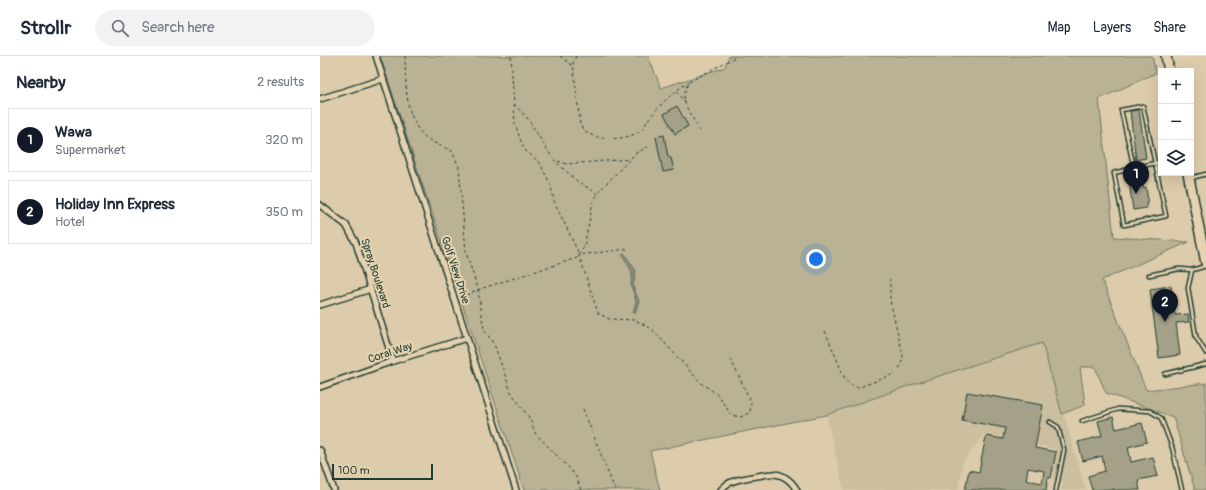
<!DOCTYPE html>
<html lang="en">
<head>
<meta charset="utf-8">
<style>
  body { margin:0; font-family:Pangolin,sans-serif; background:#f2f2f3; color:#1f2937 }
  .controls { position:absolute; right:12px; top:12px; display:grid; overflow:hidden; border-radius:0px; box-shadow:0 4px 16px #0002 }
  .controls button { width:36px; height:36px; display:grid; place-items:center; padding:0; border:0; border-bottom:1px solid #e0e1e3; background:#fff; color:#1f2937; font:20px sans-serif }
  .scale { position:absolute; left:12px; bottom:10px; width:101px; box-sizing:border-box; padding-left:4px; border:2px solid #1f3d34; border-top:0; font-size:11px; line-height:14px; white-space:nowrap; color:#1f3d34; -webkit-text-stroke:3px #e5d2b0; paint-order:stroke }
  .you { position:absolute; left:496px; top:203px; width:14px; height:14px; margin:-10px; border:3px solid #fff; border-radius:50%; background:#1a73e8; box-shadow:0 0 0 6px #1a73e833 }
  .badge { display:grid; place-items:center; width:26px; height:26px; border-radius:50%; background:#111827; color:#fff; font-size:13px; font-weight:700 }
  .pin { position:absolute; translate:-50% -33px; filter:drop-shadow(0 1px 2px #0008) }
  .pin::after { content:''; position:absolute; top:21px; width:14px; height:12px; background:inherit; clip-path:polygon(0 0,100% 0,50% 100%) }
  .list { margin:0; padding:0; list-style:none }
  h2 { display:flex; justify-content:space-between; align-items:center; height:52px; margin:0; padding:0 16px; font-size:17px }
  h2 small { font-size:13px; font-weight:400; color:#747a83 }
  .list li { display:grid; grid-template-columns:26px 1fr auto; gap:12px; align-items:center; box-sizing:border-box; height:64px; margin:0 8px 8px; padding:0 8px; border:1px solid #e0e1e3; border-radius:0px }
  .list b { display:block; font-size:15px; white-space:nowrap }
  .list p { margin:0; font-size:13px; white-space:nowrap; color:#747a83 }
  .list em { font-size:13px; font-style:normal; color:#747a83 }
  .icon { flex:none; width:22px; height:22px; fill:none; stroke:currentColor; stroke-width:2; stroke-linecap:round; stroke-linejoin:round }
  .map { position:relative; flex:none; width:886px; height:434px; overflow:hidden }
  header { display:flex; align-items:center; gap:24px; box-sizing:border-box; height:56px; padding:0 20px; background:#fff; border-bottom:1px solid #e0e1e3 }
  header strong { font-size:19px }
  nav { display:flex; gap:22px; margin-inline-start:auto; font-size:14px }
  .search { width:280px; height:36px; background:#f2f2f3; display:flex; align-items:center; gap:10px; box-sizing:border-box; padding:0 14px; border-radius:22px; color:#747a83; font-size:15px }
  main { display:flex }
  aside { flex:1; background:#fff }
  .map>svg:first-child { display:block }
</style>
</head>
<body>
<header>
<strong>Strollr</strong>
<div class="search"><svg class="icon" aria-label="search" viewBox="0 0 24 24"><circle cx="10" cy="10" r="6"/><path d="M15 15l6 6"/></svg>Search here</div>
<nav><a>Map</a><a>Layers</a><a>Share</a></nav>
</header>
<main>
<aside>
<h2>Nearby<small>2 results</small></h2>
<ul class="list">
<li><span class="badge">1</span><div><b>Wawa</b><p>Supermarket</p></div><em>320 m</em></li>
<li><span class="badge">2</span><div><b>Holiday Inn Express</b><p>Hotel</p></div><em>350 m</em></li>
</ul>
</aside>
<div class="map">
<svg width="886" height="434" viewBox="0 0 886 434">
  <rect width="100%" height="100%" fill="#ddccab"/>
  <filter id="ink" filterUnits="userSpaceOnUse"><feTurbulence type="fractalNoise" baseFrequency=".025" numOctaves="2"/><feDisplacementMap in="SourceGraphic" scale="8" xChannelSelector="R" yChannelSelector="G"/><feConvolveMatrix kernelMatrix="1 2 1 2 8 2 1 2 1" color-interpolation-filters="sRGB"/></filter>
  <g filter="url(#ink)">
    <polygon fill="#ccbfa0" points="722,286 766,434 741,434 743,426 733,424 734,393 665,378 643,405 638,434 524,434 506,359 591,329"/>
    <polygon fill="#bab295" stroke="#6c7864" points="60,0 328,0 341,32 405,11 409,0 832,0 836,17 779,43 794,181 869,186 782,224 826,334 886,327 886,434 875,434 853,361 786,337 775,311 760,311 765,349 742,358 722,287 591,329 506,359 330,395 340,434 204,434"/>
    <polygon fill="#8d8f79" stroke="#616e5d" points="304,197 316,215 313,230 319,245 315,258 313,257 316,245 311,230 312,216 302,198"/>
    <g fill="#a4a188" stroke="#1f3d34" fill-rule="evenodd">
      <polygon points="357,50 368,70 355,78 344,58"/>
      <polygon points="819,54 826,102 816,104 810,55"/>
      <polygon points="344,79 348,101 351,102 354,114 343,116 336,81"/>
      <polygon points="822,124 823,132 826,131 828,145 826,146 827,152 813,154 809,126"/>
      <polygon points="851,230 855,259 868,258 869,266 856,267 860,299 839,302 830,233"/>
      <path d="M647,336L723,349L715,392L736,396L731,422H728L726,434H645L649,414L659,416L666,380L683,383L685,372L642,364ZM708,412L724,415L722,427L706,424Z"/>
      <polygon points="793,361 796,373 822,367 827,386 808,391 811,406 833,401 838,420 818,424 820,434 794,434 794,433 772,434 768,420 785,415 782,400 763,405 758,386 782,380 778,365"/>
    </g>
    <g fill="none" stroke-linecap="round" stroke-linejoin="round">
      <g stroke="#1f3d34" stroke-width="5.5">
        <g id="service">
          <path d="M814,112L801,54L823,50L846,160L804,169L794,117C809,113 825,109 841,106"/>
          <polyline points="871,122 886,118"/>
          <polyline points="886,210 872,214 868,232 876,281 886,297"/>
          <polyline points="829,219 859,213 872,214"/>
          <polyline points="845,318 886,308"/>
          <polyline points="762,365 798,353 830,355 841,362 852,391 862,434"/>
          <polyline points="730,366 738,371 744,394 736,434"/>
        </g>
      </g>
      <g stroke="#1f3d34" stroke-width="8">
        <g id="minor">
          <polyline points="56,0 196,434"/>
          <polyline points="0,43 63,23"/>
          <polyline points="0,149 26,169 36,187 73,305"/>
          <polyline points="0,249 51,233"/>
          <polyline points="0,331 73,305 147,282"/>
          <polyline points="0,394 14,434"/>
          <path d="M401,434C404,430 408,427 414,425C419,423 450,417 455,418C465,419 472,426 477,434"/>
        </g>
      </g>
      <g stroke="#1f3d34" stroke-width="12">
        <g id="trunk">
          <polyline points="846,0 849,15"/>
          <polyline points="868,117 886,207"/>
        </g>
      </g>
      <g stroke="#1f3d34" stroke-width="1" stroke-dasharray="3 3" stroke-linecap="butt">
        <path d="M85,0C86,26 84,57 102,78C109,86 122,90 132,95L139,111L146,196L158,234L164,274L174,288L191,336L210,363L215,377L250,413L256,421L261,434"/>
        <polyline points="191,0 195,67 200,83 205,94 220,107 231,130 234,145 259,198"/>
        <polyline points="240,0 253,10"/>
        <path d="M256,0L253,7L260,68C261,70 263,74 265,75C278,86 305,84 319,76C324,73 326,66 330,61C341,48 354,35 369,26"/>
        <polyline points="357,35 365,47"/>
        <polyline points="194,48 208,63 233,103"/>
        <path d="M380,75C371,57 357,46 369,26L417,0"/>
        <polyline points="278,138 257,125 234,104 247,108 310,103"/>
        <polyline points="307,193 259,199 278,257 289,263 315,264 332,273 381,327 398,339 411,359 421,361 430,356 431,346 411,304"/>
        <polyline points="141,241 160,233 257,202 264,191 273,146 280,134 316,97 328,91"/>
        <polyline points="505,275 525,323 528,327 534,331 540,331 572,319 581,310 583,300 570,244 570,223"/>
        <polyline points="263,353 295,434"/>
      </g>
      <use href="#service" stroke="#e5d2b0" stroke-width="2.5"/>
      <use href="#minor" stroke="#e5d2b0" stroke-width="5"/>
      <use href="#trunk" stroke="#e5d2b0" stroke-width="9"/>
    </g>
  </g>
  <g text-anchor="middle" stroke-width="4" stroke-linejoin="round" paint-order="stroke">
    <g font-size="11" fill="#1f3d34" stroke="#e5d2b0">
      <text transform="translate(136 214) rotate(72)" y="4">Golf View Drive</text>
      <text transform="translate(56 217) rotate(72)" y="4">Spray Boulevard</text>
      <text transform="translate(70 296) rotate(-18)" y="4">Coral Way</text>
    </g>
  </g>
</svg>
<div class="controls">
<button>+</button>
<button>−</button>
<button><svg class="icon" aria-label="layers" viewBox="0 0 24 24"><path d="M12 4l9 5-9 5-9-5zM3 14l9 5 9-5"/></svg></button>
</div>
<div class="scale">100 m</div>
<div class="you"></div>
<div class="pin badge" style="left:816px;top:138px">1</div>
<div class="pin badge" style="left:845px;top:266px">2</div>
</div>
</main>
</body>
</html>
